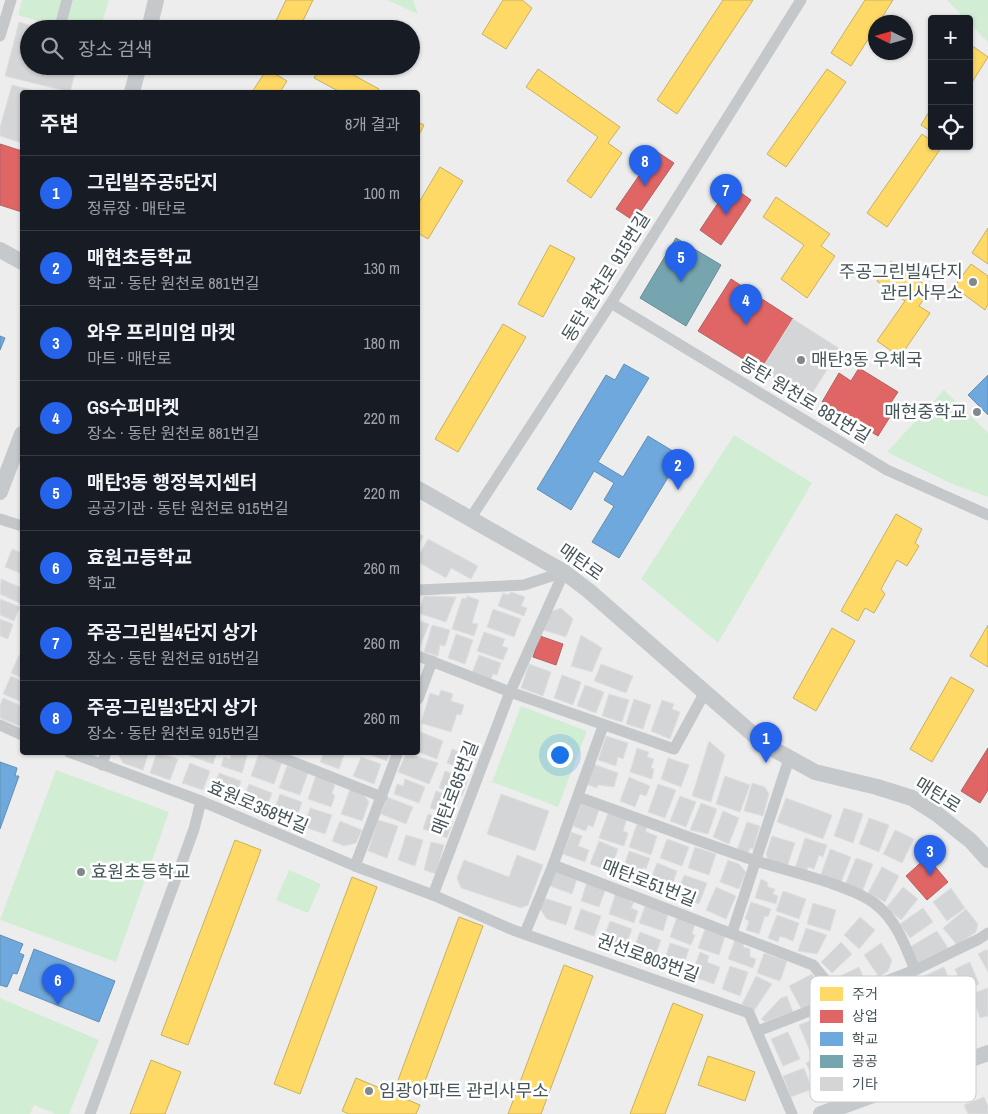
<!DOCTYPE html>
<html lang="ko">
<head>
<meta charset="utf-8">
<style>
  body { margin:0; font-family:"Archivo Narrow","Noto Sans KR",sans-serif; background:#242831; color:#f1f3f6 }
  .controls { position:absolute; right:15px; top:15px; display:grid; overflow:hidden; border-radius:5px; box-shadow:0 1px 4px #0004 }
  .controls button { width:45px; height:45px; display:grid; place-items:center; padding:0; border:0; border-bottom:1px solid #363941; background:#171b24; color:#f1f3f6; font:25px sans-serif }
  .compass { position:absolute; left:868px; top:15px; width:45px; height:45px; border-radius:50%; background:#171b24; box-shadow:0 1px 4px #0004; rotate:275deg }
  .you { position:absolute; left:559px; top:754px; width:18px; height:18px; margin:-12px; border:4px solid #fff; border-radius:50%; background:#1a73e8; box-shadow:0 0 0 8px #1a73e833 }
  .badge { display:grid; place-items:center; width:32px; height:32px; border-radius:50%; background:#2563eb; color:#fff; font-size:16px; font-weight:700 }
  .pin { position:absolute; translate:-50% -41px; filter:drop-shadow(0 1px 2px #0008) }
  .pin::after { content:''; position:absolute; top:26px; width:18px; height:15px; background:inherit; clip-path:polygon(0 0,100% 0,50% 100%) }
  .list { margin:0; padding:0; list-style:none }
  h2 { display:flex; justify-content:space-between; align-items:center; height:65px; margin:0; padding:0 20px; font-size:21px }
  h2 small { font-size:16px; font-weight:400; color:#9ea1a6 }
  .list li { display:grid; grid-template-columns:32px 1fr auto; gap:15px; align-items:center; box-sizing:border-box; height:75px; padding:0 20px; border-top:1px solid #363941 }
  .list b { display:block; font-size:19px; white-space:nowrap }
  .list p { margin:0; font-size:16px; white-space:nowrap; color:#9ea1a6 }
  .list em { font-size:16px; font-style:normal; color:#9ea1a6 }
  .icon { flex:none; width:28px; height:28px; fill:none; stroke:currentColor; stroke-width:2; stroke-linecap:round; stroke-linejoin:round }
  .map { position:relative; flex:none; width:988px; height:1114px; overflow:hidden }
  .search { position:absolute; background:#171b24; box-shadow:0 1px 4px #0004; left:20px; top:20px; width:400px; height:55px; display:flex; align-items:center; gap:12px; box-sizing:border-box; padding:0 18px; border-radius:28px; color:#9ea1a6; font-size:19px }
  .panel { position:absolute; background:#171b24; box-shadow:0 1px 4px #0004; left:20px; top:90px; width:400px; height:665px; border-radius:5px }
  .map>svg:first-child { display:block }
</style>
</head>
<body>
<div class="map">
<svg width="988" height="1114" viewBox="0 0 988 1114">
  <rect width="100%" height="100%" fill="#eeeded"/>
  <g fill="#d1eed5">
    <polygon points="22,0 109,0 100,29 65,29 18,15"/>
    <polygon points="387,0 413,0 418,14"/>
    <polygon points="947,0 988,0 988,42 969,23 969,19 965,19"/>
    <polygon points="944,390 988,433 988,497 952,484 887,452"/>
    <polygon points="734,435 812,483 718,643 641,579"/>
    <polygon points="521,706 587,731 558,807 492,782"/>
    <polygon points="56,770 169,812 116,962 0,920"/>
    <polygon points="289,870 321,884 308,913 276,900"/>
    <polygon points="0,998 99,1040 69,1114 56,1114 34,1105 30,1114 0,1114"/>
  </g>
  <g fill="#ffd966" stroke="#c7b162">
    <polygon points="286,0 313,0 299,29 272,29"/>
    <polygon points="503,0 522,0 532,8 506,49 482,34"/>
    <polygon points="723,0 753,0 677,114 657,100"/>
    <polygon points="865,0 893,0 879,22 876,22 876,27 851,66 831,53"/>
    <polygon points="971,45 988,57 969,87 969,47"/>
    <polygon points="320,66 337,66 379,89 377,92 340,92 314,78"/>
    <polygon points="267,69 287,81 280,92 252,92"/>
    <polygon points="538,69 620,127 608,143 622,153 591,198 567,181 598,137 526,87"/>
    <polygon points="827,69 846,82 786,167 767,154"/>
    <polygon points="932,107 932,132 921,125"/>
    <polygon points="418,122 424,125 418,137"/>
    <polygon points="922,134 932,141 932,146 941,148 887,227 867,213"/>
    <polygon points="440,167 463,181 428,239 418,233 418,204"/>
    <polygon points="776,197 830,234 821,246 835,256 807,298 781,279 804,245 763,217"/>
    <polygon points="988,228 988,264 972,253"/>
    <polygon points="550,245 575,258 543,317 518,304"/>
    <polygon points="891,261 931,289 919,306 930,313 900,357 877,341 905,301 877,281"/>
    <polygon points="971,264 988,276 988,304 985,310 954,287"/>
    <polygon points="503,324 526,337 458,452 435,439"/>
    <polygon points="896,514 922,529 915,543 919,546 907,566 897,560 881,589 885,594 874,613 865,608 858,621 841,611"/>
    <polygon points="988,625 988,667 970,656"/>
    <polygon points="832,628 855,641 816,711 793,698"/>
    <polygon points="951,677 974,690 932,762 910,749"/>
    <polygon points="235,840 261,850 188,1045 161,1035"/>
    <polygon points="352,877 377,887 300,1094 274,1084"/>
    <polygon points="459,917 483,926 421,1092 397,1083"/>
    <polygon points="564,965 593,976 541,1114 508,1114"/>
    <polygon points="673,1003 703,1015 665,1114 630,1114"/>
    <polygon points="708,1056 755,1072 745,1101 698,1085"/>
    <polygon points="151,1060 181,1072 165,1114 130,1114"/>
    <polygon points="356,1078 420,1105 416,1114 349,1114 342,1111"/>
  </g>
  <g fill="#e06666" stroke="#b26162">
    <polygon points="0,144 22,151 22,212 0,205"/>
    <polygon points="656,151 674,163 634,221 616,209"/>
    <polygon points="730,185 751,200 721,245 700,230"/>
    <polygon points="731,279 793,319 761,370 698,331"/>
    <polygon points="859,368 898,392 892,401 898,404 878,436 822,402 839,373 851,381"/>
    <polygon points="540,636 563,644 556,665 533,657"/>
    <polygon points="988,748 988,790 980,803 961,791"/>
    <polygon points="927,857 948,882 927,900 906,876"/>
  </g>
  <g fill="#6fa8dc" stroke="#628fb5">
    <polygon points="0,336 5,338 0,350"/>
    <polygon points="624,364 649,378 598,462 623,477 648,436 681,456 619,558 592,542 614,506 604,500 614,483 594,471 571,510 537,489 606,375 615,380"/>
    <polygon points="988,375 988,415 968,395"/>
    <polygon points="0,762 17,768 15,776 19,776 0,829"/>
    <polygon points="0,935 23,944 19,953 24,955 17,974 13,973 7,987 0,985"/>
    <polygon points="34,949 115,981 99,1022 19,990"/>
  </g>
  <polygon fill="#76a5af" stroke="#678d96" points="676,238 721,265 686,326 640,298"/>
  <g fill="#d4d5d6" stroke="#dfdfe0">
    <polygon points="19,22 42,29 29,29 29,66 77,66 70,92 5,76"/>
    <polygon points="12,85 40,92 22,92 22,143 0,136 0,127"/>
    <polygon points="793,319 840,349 808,400 761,370"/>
    <polygon points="418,533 423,536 418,547"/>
    <polygon points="428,539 478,566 471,579 451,568 446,578 418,562 418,557"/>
    <polygon points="12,549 22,553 22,574 5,567"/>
    <polygon points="1,579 22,588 22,604 0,594"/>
    <polygon points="511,592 525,597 521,606 527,608 524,616 498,606 503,593 508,595"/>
    <polygon points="424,596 456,597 446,622 418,613"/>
    <polygon points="467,596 479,600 472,623 478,624 474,636 452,629 462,598 466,599"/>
    <polygon points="0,599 20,607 14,621 0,615"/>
    <polygon points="561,608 573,619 566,637 543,630 550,612"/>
    <polygon points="493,609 521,619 514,637 487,627"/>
    <polygon points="0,619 13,624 8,639 0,636"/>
    <polygon points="418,620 429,624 420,647 418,647"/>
    <polygon points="432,625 450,630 445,646 440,645 438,656 424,652"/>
    <polygon points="484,632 505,639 502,646 508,648 503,660 477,651"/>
    <polygon points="456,634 473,640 465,664 448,658"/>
    <polygon points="581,635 602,648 592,672 571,666"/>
    <polygon points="19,655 22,657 22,678 11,673"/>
    <polygon points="479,655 501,663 497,675 493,674 491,679 472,673"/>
    <polygon points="529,664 551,672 543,696 521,688"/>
    <polygon points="601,664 633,676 626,693 594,681"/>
    <polygon points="562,675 581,682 573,705 554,698"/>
    <polygon points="11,676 22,681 22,702 3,694"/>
    <polygon points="585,685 604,692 596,713 577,706"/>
    <polygon points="441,690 453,694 451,701 464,705 461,715 457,714 451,732 421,723 430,693 439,696"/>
    <polygon points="609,694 629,700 622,722 602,716"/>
    <polygon points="3,698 22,706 22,727 0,718 0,705"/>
    <polygon points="634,699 651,705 643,729 626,724"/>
    <polygon points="662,700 674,704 672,709 680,712 670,739 651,731"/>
    <polygon points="418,731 443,741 437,759 418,752"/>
    <polygon points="606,736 628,743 623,759 618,757 616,766 598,760"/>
    <polygon points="709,741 725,755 711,802 692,796"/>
    <polygon points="637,748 649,752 647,757 654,759 651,768 654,769 652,779 630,772"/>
    <polygon points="452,749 476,758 470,773 447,763"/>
    <polygon points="117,752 149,752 143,770 123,763"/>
    <polygon points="157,752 178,759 170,780 150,773"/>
    <polygon points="189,752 217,752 213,764 188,755"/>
    <polygon points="232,752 248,753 242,773 221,766 224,757 230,759"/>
    <polygon points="324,752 345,752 339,769 320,762"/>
    <polygon points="363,752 390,752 387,761"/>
    <polygon points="259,753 282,762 274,784 251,776"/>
    <polygon points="406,753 438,763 429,784 398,772"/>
    <polygon points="361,757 381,764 374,784 353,776"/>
    <polygon points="668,758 689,765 681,787 661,779"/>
    <polygon points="190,763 210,771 203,790 182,783"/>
    <polygon points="593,764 618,773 614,787 598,785 597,788 586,784"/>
    <polygon points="287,766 308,773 300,795 279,788"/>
    <polygon points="445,771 468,779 462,796 439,788"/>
    <polygon points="219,773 241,781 234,802 211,793"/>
    <polygon points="316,775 333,781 332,784 335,785 332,793 335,796 331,807 308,799"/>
    <polygon points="725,776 750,785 740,812 716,804"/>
    <polygon points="629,777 650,786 646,796 640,794 635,807 620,801"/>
    <polygon points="405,779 425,787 419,803 394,794 397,784 403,786"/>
    <polygon points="752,783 765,787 769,794 763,816 744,811"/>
    <polygon points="249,784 272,793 264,814 241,805"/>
    <polygon points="658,784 676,790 665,818 648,812"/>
    <polygon points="350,789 363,794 369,802 362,821 341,814"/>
    <polygon points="436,791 459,800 453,816 430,808"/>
    <polygon points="280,794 302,802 295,823 272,815"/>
    <polygon points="501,794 549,811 535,851 487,834"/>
    <polygon points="680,796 696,802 686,827 670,821"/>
    <polygon points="387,797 413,807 406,824 381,814"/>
    <polygon points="786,798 832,815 823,839 777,822"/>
    <polygon points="701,803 717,809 708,834 690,830"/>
    <polygon points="581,804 599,810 593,827 588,825 586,831 573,826"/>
    <polygon points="310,808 332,815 325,834 304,827"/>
    <polygon points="844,808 863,814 853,843 834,836"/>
    <polygon points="723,811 739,818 729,844 713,837"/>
    <polygon points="608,813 627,819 623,831 628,833 624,846 599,838"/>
    <polygon points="428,814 453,822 447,838 423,829"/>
    <polygon points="869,818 889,825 879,852 859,844"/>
    <polygon points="378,820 398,826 387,858 368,851"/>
    <polygon points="340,821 362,830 356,843 344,846 332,841"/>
    <polygon points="747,822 760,826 753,849 750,848 748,853 737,850"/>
    <polygon points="637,824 647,827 646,832 657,836 651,855 629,847"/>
    <polygon points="895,830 914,839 902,863 883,854"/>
    <polygon points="571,832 582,836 578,846 589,850 585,862 563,854"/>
    <polygon points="406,835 423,840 415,866 398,860"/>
    <polygon points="772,836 795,843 787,867 769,862 766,854"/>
    <polygon points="805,838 827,845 823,857 819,855 814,869 808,867 807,872 795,868"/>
    <polygon points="667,839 689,847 682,866 660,858"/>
    <polygon points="599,841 618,849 610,871 590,864"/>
    <polygon points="431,842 444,845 436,874 424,870"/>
    <polygon points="695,847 716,854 709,875 688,868"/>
    <polygon points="830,849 851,857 840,885 820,877"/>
    <polygon points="629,851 650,858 646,869 643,867 639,881 621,875"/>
    <polygon points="517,855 543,865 528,905 521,908 461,888 457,878 464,860 509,877"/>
    <polygon points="856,858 873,864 862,892 845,885"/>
    <polygon points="728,860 739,864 746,872 739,889 720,882"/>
    <polygon points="657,863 677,871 670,892 649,884"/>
    <polygon points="882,867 899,876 885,902 868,893"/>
    <polygon points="556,869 578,876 572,894 550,886"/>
    <polygon points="684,875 707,883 699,904 677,895"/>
    <polygon points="761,879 767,882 768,887 775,889 773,894 778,896 776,904 755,898"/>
    <polygon points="587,882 606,888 599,907 581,901"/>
    <polygon points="716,887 736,896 726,919 706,910"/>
    <polygon points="903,887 918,899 901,920 886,908"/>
    <polygon points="951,888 965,908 947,921 933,902"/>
    <polygon points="783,891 806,899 799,919 776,911"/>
    <polygon points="616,892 631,897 630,901 634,902 631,908 638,911 634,923 609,914"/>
    <polygon points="544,898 572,907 566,925 547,919 540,909"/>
    <polygon points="751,902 771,909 768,917 765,916 759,934 746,930 749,921 745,919"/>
    <polygon points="813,903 836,910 830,931 807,924"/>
    <polygon points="645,906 668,914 663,931 639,923"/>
    <polygon points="923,908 933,922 910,938 900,924"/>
    <polygon points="581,909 601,916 594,936 574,929"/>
    <polygon points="966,909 978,924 976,932 957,945 943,928"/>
    <polygon points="777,915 799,923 793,941 780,936 778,942 768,938"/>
    <polygon points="677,917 695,924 692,934 695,935 691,945 670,937"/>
    <polygon points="860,917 875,930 859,949 844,935"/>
    <polygon points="610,921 632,929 625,948 603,940"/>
    <polygon points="806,928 827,935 817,954 798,951"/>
    <polygon points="705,929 725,936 719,955 698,948"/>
    <polygon points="937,931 948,948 917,963 908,948"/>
    <polygon points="640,932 661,940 654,959 633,951"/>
    <polygon points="736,937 745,941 743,947 750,949 750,957 756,959 753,968 728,959"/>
    <polygon points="841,942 852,954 832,973 821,962"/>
    <polygon points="670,943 689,949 682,971 663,965"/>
    <polygon points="881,943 892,960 888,971 879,977 864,955"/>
    <polygon points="985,950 988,950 988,972 978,954"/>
    <polygon points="700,952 709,956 707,962 720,967 714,984 691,976"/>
    <polygon points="764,953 787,961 780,981 757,973"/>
    <polygon points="970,962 979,984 964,991 955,969"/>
    <polygon points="730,966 748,972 740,996 722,989"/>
    <polygon points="859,967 866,983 848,992 840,976"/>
    <polygon points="944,967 954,991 938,998 930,981 927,982 924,976"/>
    <polygon points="812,974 823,994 815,1003 802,1010 789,986"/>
    <polygon points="756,976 772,984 754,1011 742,1004"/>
    <polygon points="919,976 930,1002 913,1010 901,983"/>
    <polygon points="988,988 988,1016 980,1018 971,994"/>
    <polygon points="787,996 793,1012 765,1022 761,1019 781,998"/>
    <polygon points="968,1000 976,1022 956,1030 948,1007"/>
    <polygon points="817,1018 827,1044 810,1051 799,1025"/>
    <polygon points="788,1032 800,1059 783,1066 771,1039"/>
    <polygon points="826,1054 837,1077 817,1086 806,1063"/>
    <polygon points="804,1068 812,1089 791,1097 783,1076"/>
    <polygon points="984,1097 988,1106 988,1114 968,1114 964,1105"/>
  </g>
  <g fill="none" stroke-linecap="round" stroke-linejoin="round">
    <g stroke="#c5c8ca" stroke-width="11">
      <polyline points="67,0 61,23 77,29"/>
      <polyline points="0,36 11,0"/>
      <polyline points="611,303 887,470 988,515"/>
      <polyline points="0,519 22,526"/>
      <polyline points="470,519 611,303 801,0"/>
      <polyline points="418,590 524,585 564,572"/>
      <polyline points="418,656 510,692 674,749 705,692"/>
      <polyline points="418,699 432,661"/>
      <polyline points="0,725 22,735"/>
      <polyline points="69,752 201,801 355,866 433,895 513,930 749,1013 792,1114"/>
      <polyline points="268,752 382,797"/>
      <polyline points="102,765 106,752"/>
      <path d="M578,797C638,818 697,841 756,861C787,871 850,885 874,903C896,919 905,945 915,970"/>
      <polyline points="553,865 813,965 841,999"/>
      <polyline points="355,866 398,752"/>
      <polyline points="433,895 510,692 564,572"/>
      <polyline points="525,933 553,865 603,726"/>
      <polyline points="732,933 789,759"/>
      <polyline points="758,1031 915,970 979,939 988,933"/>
      <polyline points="90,1114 194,829 201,801"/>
    </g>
    <g stroke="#c5c9cc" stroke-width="16">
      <polyline points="149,29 156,0"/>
      <polyline points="132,92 139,66"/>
      <polyline points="0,250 22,262"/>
      <polyline points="418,489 564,572 589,591 764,744 815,772 877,787 912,798 937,814 971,841 988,860"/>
      <polyline points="0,492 22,434"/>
      <polyline points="821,1114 988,1053"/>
    </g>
  </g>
  <g fill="#808a8d" stroke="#fff" stroke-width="2">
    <circle cx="973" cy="282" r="5"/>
    <circle cx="801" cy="360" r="5"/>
    <circle cx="977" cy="412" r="5"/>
    <circle cx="81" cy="872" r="5"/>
    <circle cx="369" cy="1091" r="5"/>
  </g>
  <g text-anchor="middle" stroke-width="5" stroke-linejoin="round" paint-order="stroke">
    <g font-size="18" fill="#45555a" stroke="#fff" text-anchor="start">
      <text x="963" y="278" text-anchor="end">주공그린빌4단지<tspan x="963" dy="21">관리사무소</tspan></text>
      <text x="811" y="366">매탄3동 우체국</text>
      <text x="967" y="418" text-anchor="end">매현중학교</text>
      <text x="91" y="878">효원초등학교</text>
      <text x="379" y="1097">임광아파트 관리사무소</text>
    </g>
    <g font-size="18" fill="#45555a" stroke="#fff">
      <text transform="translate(606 277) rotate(-58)" y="6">동탄 원천로 915번길</text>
      <text transform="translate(805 400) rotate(31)" y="6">동탄 원천로 881번길</text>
      <text transform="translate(581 562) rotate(35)" y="6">매탄로</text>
      <text transform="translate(455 788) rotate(-69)" y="6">매탄로65번길</text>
      <text transform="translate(938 795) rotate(32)" y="6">매탄로</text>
      <text transform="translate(258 807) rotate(23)" y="6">효원로358번길</text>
      <text transform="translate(649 883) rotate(21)" y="6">매탄로51번길</text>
      <text transform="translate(648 958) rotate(20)" y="6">권선로803번길</text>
    </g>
  </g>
  <rect x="810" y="976" width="166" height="126" rx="8" fill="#fff" stroke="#c7ccce" stroke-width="1"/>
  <rect x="820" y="987" width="23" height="14" fill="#ffd966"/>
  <rect x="820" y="1010" width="23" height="13" fill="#e06666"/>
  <rect x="820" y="1032" width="23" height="14" fill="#6fa8dc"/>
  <rect x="820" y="1055" width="23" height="13" fill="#76a5af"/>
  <rect x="820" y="1077" width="23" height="14" fill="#d4d5d6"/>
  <g font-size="14" fill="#45555a">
    <text x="852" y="999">주거</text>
    <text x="852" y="1021">상업</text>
    <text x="852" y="1044">학교</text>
    <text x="852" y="1066">공공</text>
    <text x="852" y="1089">기타</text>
  </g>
</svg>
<div class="controls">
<button>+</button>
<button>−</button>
<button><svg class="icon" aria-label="locate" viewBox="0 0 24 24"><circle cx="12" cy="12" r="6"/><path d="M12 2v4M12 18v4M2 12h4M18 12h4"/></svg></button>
</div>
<svg class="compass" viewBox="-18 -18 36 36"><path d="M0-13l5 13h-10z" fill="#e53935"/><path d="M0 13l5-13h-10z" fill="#9ea1a6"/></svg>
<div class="you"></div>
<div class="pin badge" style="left:766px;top:763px">1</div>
<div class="pin badge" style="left:678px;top:490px">2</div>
<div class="pin badge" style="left:930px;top:876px">3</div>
<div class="pin badge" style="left:746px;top:325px">4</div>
<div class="pin badge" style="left:681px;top:282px">5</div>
<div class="pin badge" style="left:58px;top:1005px">6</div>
<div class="pin badge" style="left:726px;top:215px">7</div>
<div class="pin badge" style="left:645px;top:186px">8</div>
<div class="search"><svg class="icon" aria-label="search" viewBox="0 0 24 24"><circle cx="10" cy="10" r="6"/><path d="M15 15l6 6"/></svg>장소 검색</div>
<section class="panel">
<h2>주변<small>8개 결과</small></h2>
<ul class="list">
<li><span class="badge">1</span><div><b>그린빌주공5단지</b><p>정류장 · 매탄로</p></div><em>100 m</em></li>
<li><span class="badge">2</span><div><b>매현초등학교</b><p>학교 · 동탄 원천로 881번길</p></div><em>130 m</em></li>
<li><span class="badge">3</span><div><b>와우 프리미엄 마켓</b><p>마트 · 매탄로</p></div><em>180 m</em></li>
<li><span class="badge">4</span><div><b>GS수퍼마켓</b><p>장소 · 동탄 원천로 881번길</p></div><em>220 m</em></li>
<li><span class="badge">5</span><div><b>매탄3동 행정복지센터</b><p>공공기관 · 동탄 원천로 915번길</p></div><em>220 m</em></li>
<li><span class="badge">6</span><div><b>효원고등학교</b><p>학교</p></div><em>260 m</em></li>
<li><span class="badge">7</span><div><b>주공그린빌4단지 상가</b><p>장소 · 동탄 원천로 915번길</p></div><em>260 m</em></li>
<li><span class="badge">8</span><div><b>주공그린빌3단지 상가</b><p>장소 · 동탄 원천로 915번길</p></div><em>260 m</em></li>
</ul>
</section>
</div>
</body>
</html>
